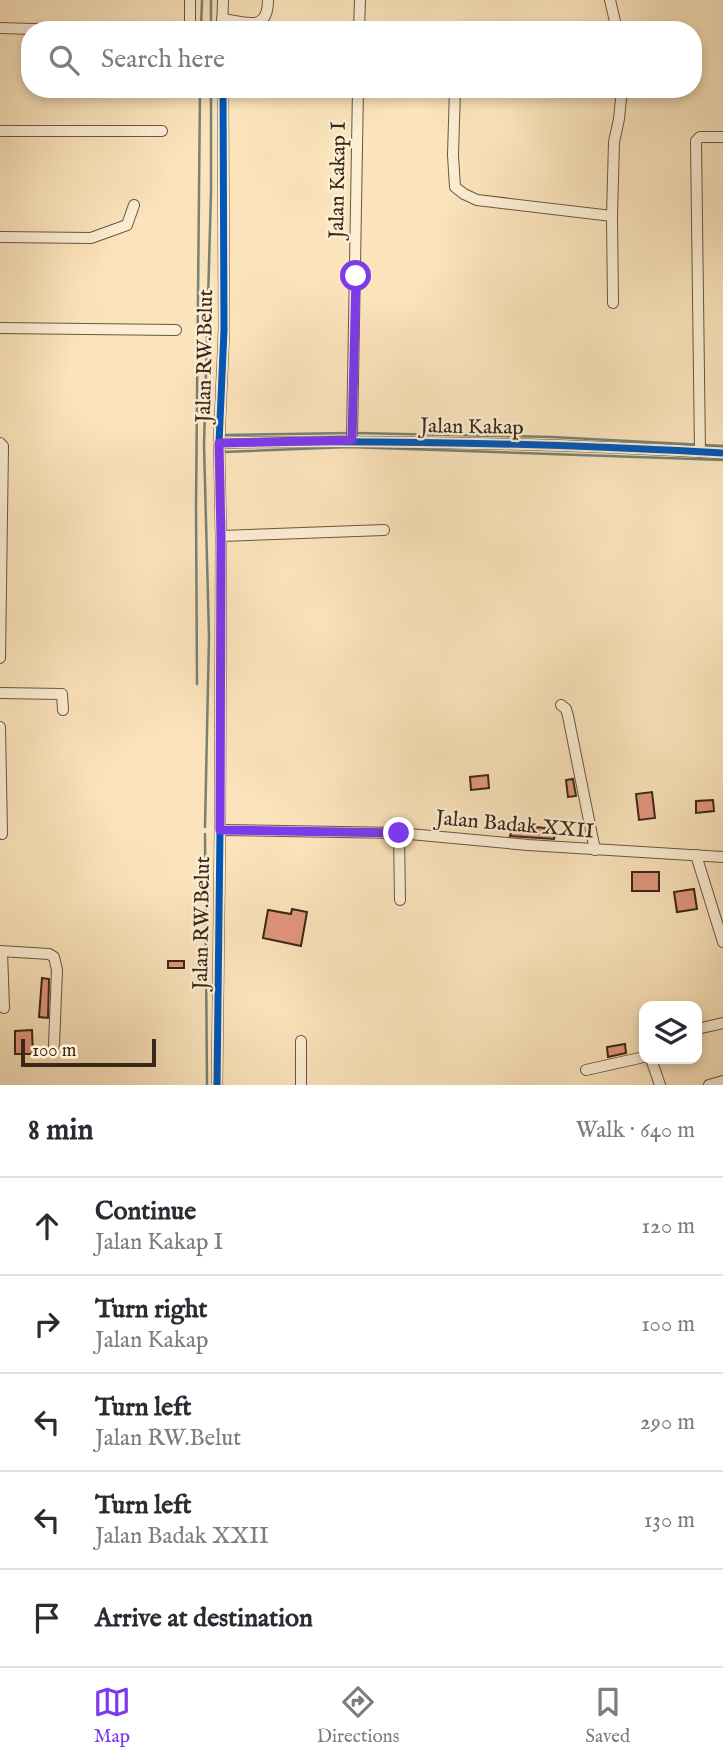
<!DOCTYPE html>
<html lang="en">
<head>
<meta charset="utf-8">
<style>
  body { margin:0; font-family:"IM FELL English",serif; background:#f2f2f3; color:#2b2b33 }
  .controls { position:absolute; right:21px; bottom:21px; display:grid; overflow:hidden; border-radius:14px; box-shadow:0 4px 10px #0003 }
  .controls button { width:63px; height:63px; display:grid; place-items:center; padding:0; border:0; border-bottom:2px solid #e1e1e2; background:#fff; color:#2b2b33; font:35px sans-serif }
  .scale { position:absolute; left:21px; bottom:18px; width:135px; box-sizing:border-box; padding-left:7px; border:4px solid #372817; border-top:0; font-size:19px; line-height:24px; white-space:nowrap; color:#372817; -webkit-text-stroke:5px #fcedd3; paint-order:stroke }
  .stop { position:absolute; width:21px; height:21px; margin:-16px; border:5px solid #7c3aed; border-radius:50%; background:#fff }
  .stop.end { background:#7c3aed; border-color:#fff; box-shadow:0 2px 7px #0008 }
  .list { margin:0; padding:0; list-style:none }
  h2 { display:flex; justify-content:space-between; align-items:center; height:91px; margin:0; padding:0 28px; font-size:30px }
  h2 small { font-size:23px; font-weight:400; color:#7c7c81 }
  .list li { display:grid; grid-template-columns:46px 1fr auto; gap:21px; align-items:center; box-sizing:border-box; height:98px; padding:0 28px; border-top:2px solid #e1e1e2 }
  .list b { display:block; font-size:26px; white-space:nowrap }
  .list p { margin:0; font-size:23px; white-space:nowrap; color:#7c7c81 }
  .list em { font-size:23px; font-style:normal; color:#7c7c81 }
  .icon { flex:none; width:38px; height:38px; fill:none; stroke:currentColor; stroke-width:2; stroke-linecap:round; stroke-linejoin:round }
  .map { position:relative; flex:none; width:723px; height:1085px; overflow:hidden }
  .search { position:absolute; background:#fff; box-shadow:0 4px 10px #0003; left:21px; right:21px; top:21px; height:77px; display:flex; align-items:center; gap:18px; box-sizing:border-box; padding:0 24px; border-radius:28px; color:#7c7c81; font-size:26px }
  .sheet { height:581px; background:#fff }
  nav { display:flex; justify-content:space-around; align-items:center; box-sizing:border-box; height:98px; border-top:2px solid #e1e1e2; background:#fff; font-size:19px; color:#7c7c81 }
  nav a { display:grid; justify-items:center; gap:4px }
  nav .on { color:#7c3aed }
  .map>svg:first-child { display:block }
</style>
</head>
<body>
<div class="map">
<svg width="723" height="1085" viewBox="0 0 723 1085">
  <rect width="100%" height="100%" fill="#fbe3bb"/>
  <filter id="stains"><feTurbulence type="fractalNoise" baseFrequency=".00286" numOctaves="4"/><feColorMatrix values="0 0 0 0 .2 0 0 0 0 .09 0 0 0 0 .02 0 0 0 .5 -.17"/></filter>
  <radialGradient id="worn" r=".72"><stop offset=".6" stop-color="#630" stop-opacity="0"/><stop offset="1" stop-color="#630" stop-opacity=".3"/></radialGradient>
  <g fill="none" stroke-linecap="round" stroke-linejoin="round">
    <g stroke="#758275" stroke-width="2.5">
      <polyline points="201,30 202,0"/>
      <polyline points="211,30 211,0"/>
      <polyline points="356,433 552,437 723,446"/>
      <polyline points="223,435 349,433"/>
      <polyline points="223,452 348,447 723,460"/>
      <polyline points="197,684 196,505 200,89"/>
      <polyline points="205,827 209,636 204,445 211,192 211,89"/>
      <polyline points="205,834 207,1085"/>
    </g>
  </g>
  <g fill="#e3967e" stroke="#372817" stroke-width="2">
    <polygon points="488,775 489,788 471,790 470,777"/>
    <polygon points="573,779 576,796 568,797 566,780"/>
    <polygon points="652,792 655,818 639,820 636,794"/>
    <polygon points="713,800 714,811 696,813 696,801"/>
    <polygon points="513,826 536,832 537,827 545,828 544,833 555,836 554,839 510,836"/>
    <rect x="632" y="872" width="27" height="19"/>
    <polygon points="694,889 697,909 677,912 674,892"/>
    <polygon points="292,909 307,912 301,946 263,938 268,910 291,914"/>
    <rect x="168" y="961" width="16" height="7"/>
    <polygon points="42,978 49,979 48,1018 39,1017"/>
    <polygon points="32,1030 33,1054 15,1054 15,1031"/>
    <polygon points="625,1044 626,1053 608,1057 607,1047"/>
  </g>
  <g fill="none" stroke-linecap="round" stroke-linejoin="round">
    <g stroke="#685740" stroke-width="12">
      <g id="minor">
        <polyline points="190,0 190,30"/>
        <polyline points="610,0 617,30"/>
        <path d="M222,19C246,22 268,33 268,0"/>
        <polyline points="0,28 65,30"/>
        <polyline points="222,30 223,0"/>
        <polyline points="359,30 360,0"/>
        <polyline points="455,89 453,155 455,187 464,194 477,200 612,216"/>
        <polyline points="0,131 162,131"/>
        <polyline points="0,237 91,238 127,225 134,205"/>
        <polyline points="613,303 612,216 614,142 619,119 622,89"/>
        <polyline points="0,328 176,330"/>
        <polyline points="352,440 358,89"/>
        <polyline points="0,443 3,446 0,658"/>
        <path d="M219,443C387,439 556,444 723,453"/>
        <polyline points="700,452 696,141 700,137 723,137"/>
        <polyline points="221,536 384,530"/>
        <polyline points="0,693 62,694 63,710"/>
        <polyline points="561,705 566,709 568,716 595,850"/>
        <polyline points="0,727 2,834"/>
        <polyline points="220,830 399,833 528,845 723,857"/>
        <polyline points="399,833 400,900"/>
        <polyline points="696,855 723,942"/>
        <polyline points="0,951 49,954 54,957 57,970 54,1045"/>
        <polyline points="2,952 4,1008"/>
        <polyline points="697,1029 723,1023"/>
        <polyline points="301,1041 301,1085"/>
        <polyline points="651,1059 660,1085"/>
        <polyline points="586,1070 644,1057"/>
        <polyline points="217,1085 220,830 221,536 219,443 224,330 223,89"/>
        <polyline points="709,1085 723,1081"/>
      </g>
    </g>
    <use href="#minor" stroke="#fcedd3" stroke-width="10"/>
    <g stroke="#fcedd3" stroke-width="11">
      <g id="cycleway">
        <path d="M219,443C387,439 556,444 723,453"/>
        <polyline points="217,1085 220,830 221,536 219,443 224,330 223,89"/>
      </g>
    </g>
    <use href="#cycleway" stroke="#0057b8" stroke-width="7"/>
  </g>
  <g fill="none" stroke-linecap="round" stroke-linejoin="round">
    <polyline stroke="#7c3aed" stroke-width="9" points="356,276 352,440 219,443 221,537 220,830 399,833"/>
  </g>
  <g text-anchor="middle" stroke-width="5" stroke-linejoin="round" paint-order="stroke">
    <g font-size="21" fill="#372817" stroke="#fcedd3">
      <text transform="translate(337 180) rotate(-89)" y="7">Jalan Kakap I</text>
      <text transform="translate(204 356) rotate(-89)" y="7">Jalan RW.Belut</text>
      <text transform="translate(472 426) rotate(1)" y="7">Jalan Kakap</text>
      <text transform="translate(515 824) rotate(5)" y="7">Jalan Badak XXII</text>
      <text transform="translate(201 923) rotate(-89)" y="7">Jalan RW.Belut</text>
    </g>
  </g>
  <rect width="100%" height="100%" filter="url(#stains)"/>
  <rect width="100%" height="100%" fill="url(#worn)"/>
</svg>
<div class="controls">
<button><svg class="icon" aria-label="layers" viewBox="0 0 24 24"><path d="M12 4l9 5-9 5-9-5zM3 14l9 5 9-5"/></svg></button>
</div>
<div class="scale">100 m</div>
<div class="stop" style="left:356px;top:276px"></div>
<div class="stop end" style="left:399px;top:833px"></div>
<div class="search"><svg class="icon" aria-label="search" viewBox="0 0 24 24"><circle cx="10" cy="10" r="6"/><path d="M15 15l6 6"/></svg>Search here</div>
</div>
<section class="sheet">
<h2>8 min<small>Walk · 640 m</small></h2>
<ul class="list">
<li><svg class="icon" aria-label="ahead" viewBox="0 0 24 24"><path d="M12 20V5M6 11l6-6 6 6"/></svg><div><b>Continue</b><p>Jalan Kakap I</p></div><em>120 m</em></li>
<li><svg class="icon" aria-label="right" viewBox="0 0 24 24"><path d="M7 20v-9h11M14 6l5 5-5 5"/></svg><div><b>Turn right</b><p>Jalan Kakap</p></div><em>100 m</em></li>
<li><svg class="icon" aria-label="left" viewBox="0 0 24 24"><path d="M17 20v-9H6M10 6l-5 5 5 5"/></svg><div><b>Turn left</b><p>Jalan RW.Belut</p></div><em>290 m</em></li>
<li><svg class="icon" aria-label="left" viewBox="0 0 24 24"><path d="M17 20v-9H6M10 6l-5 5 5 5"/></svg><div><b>Turn left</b><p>Jalan Badak XXII</p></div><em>130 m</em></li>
<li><svg class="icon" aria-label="arrive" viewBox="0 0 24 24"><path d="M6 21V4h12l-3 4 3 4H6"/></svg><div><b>Arrive at destination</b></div></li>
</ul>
</section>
<nav>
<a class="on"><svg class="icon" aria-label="map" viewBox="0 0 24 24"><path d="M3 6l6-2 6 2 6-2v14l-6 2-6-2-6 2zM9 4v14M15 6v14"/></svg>Map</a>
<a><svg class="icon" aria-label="directions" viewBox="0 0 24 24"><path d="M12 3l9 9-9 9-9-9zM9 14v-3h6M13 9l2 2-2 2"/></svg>Directions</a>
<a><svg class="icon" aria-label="saved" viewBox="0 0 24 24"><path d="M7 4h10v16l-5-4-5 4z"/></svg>Saved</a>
</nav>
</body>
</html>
